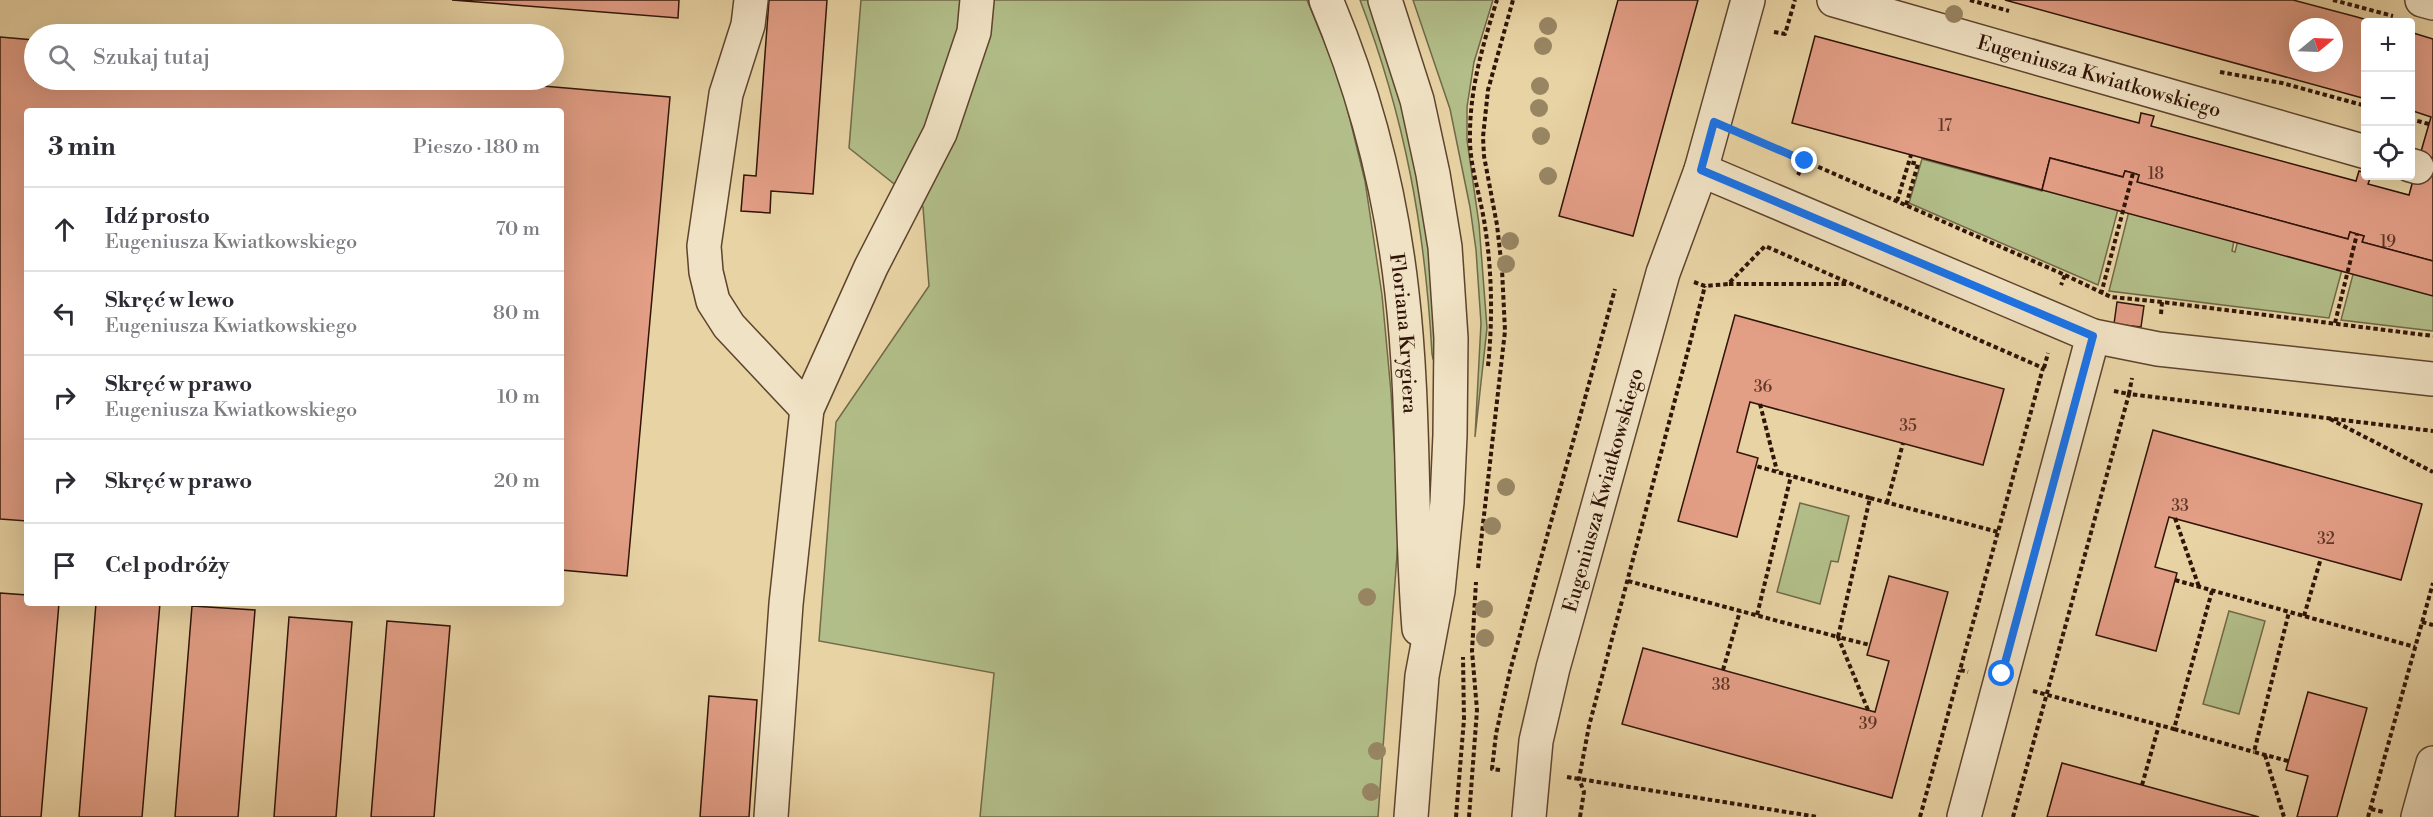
<!DOCTYPE html>
<html lang="pl">
<head>
<meta charset="utf-8">
<style>
  body { margin:0; font-family:"Libre Bodoni",serif; background:#f2f2f3; color:#2b2b33 }
  .controls { position:absolute; right:18px; top:18px; display:grid; overflow:hidden; border-radius:6px; box-shadow:0 6px 24px #0002 }
  .controls button { width:54px; height:54px; display:grid; place-items:center; padding:0; border:0; border-bottom:2px solid #e1e1e2; background:#fff; color:#2b2b33; font:30px sans-serif }
  .compass { position:absolute; left:2289px; top:18px; width:54px; height:54px; border-radius:50%; background:#fff; box-shadow:0 6px 24px #0002; rotate:71deg }
  .stop { position:absolute; width:18px; height:18px; margin:-14px; border:4px solid #1a73e8; border-radius:50%; background:#fff }
  .stop.end { background:#1a73e8; border-color:#fff; box-shadow:0 2px 6px #0008 }
  .list { margin:0; padding:0; list-style:none }
  h2 { display:flex; justify-content:space-between; align-items:center; height:78px; margin:0; padding:0 24px; font-size:26px }
  h2 small { font-size:20px; font-weight:400; color:#7c7c81 }
  .list li { display:grid; grid-template-columns:39px 1fr auto; gap:18px; align-items:center; box-sizing:border-box; height:84px; padding:0 24px; border-top:2px solid #e1e1e2 }
  .list b { display:block; font-size:22px; white-space:nowrap }
  .list p { margin:0; font-size:20px; white-space:nowrap; color:#7c7c81 }
  .list em { font-size:20px; font-style:normal; color:#7c7c81 }
  .icon { flex:none; width:33px; height:33px; fill:none; stroke:currentColor; stroke-width:2; stroke-linecap:round; stroke-linejoin:round }
  .map { position:relative; flex:none; width:2433px; height:817px; overflow:hidden }
  .search { position:absolute; background:#fff; box-shadow:0 6px 24px #0002; left:24px; top:24px; width:540px; height:66px; display:flex; align-items:center; gap:15px; box-sizing:border-box; padding:0 21px; border-radius:33px; color:#7c7c81; font-size:22px }
  .panel { position:absolute; background:#fff; box-shadow:0 6px 24px #0002; left:24px; top:108px; width:540px; height:498px; border-radius:6px }
  .map>svg:first-child { display:block }
</style>
</head>
<body>
<div class="map">
<svg width="2433" height="817" viewBox="0 0 2433 817">
  <rect width="100%" height="100%" fill="#e8d3a4"/>
  <filter id="stains"><feTurbulence type="fractalNoise" baseFrequency=".00333" numOctaves="4"/><feColorMatrix values="0 0 0 0 .2 0 0 0 0 .09 0 0 0 0 .02 0 0 0 .5 -.17"/></filter>
  <radialGradient id="worn" r=".72"><stop offset=".6" stop-color="#630" stop-opacity="0"/><stop offset="1" stop-color="#630" stop-opacity=".3"/></radialGradient>
  <g fill="#b2be89" stroke="#716948" stroke-width="1.5">
    <polygon points="861,0 1307,0 1341,83 1365,181 1382,295 1391,392 1399,527 1378,817 980,817 994,673 819,641 836,422 929,286 923,207 849,148"/>
    <path d="M1360,0H1372L1428,199L1436,361L1433,359L1432,354C1425,228 1405,118 1360,0Z"/>
    <polygon points="1413,0 1493,0 1474,62 1467,107 1467,140 1479,224 1487,328 1475,437 1481,323 1476,250 1470,207 1450,109"/>
    <polygon points="1922,159 2042,191 2051,159 2126,179 2098,285 1909,203"/>
    <polygon points="2136,183 2234,241 2232,251 2235,252 2245,212 2350,240 2329,318 2109,291"/>
    <polygon points="2361,244 2433,264 2433,331 2341,320"/>
    <polygon points="1800,503 1849,516 1838,562 1831,561 1820,604 1777,592"/>
    <polygon points="2229,611 2265,621 2239,714 2203,704"/>
  </g>
  <g fill="#e39e86" stroke="#301407" stroke-width="1.5" fill-rule="evenodd">
    <polygon points="452,0 679,0 678,18"/>
    <polygon points="769,0 827,0 813,194 771,191 770,213 741,211 744,175 756,176"/>
    <polygon points="1618,0 1698,0 1633,236 1559,216"/>
    <path d="M2005,0H2293L2357,17L2374,22H2366V99ZM2298,27H2334V63H2298Z"/>
    <polygon points="2410,32 2433,39 2433,158 2420,155 2431,117 2410,110"/>
    <polygon points="1815,36 2139,123 2141,113 2154,116 2151,126 2356,181 2359,171 2366,173 2366,176 2371,176 2368,184 2409,195 2420,155 2433,158 2433,261 2362,242 2364,236 2350,232 2348,239 2137,182 2139,175 2125,171 2123,177 2050,158 2042,190 1792,123"/>
    <polygon points="0,37 34,40 34,80 474,80 670,97 627,576 561,570 561,111 27,111 27,521 0,519"/>
    <polygon points="2050,158 2123,177 2125,171 2133,173 2139,175 2137,182 2348,239 2350,232 2364,236 2362,242 2433,261 2433,296 2042,190"/>
    <polygon points="2117,302 2144,306 2141,327 2114,324"/>
    <polygon points="1735,315 2004,389 1983,465 1750,402 1737,452 1758,458 1737,537 1678,521"/>
    <polygon points="2153,430 2422,504 2401,580 2169,517 2155,567 2177,573 2156,651 2096,635"/>
    <polygon points="1889,576 1948,592 1892,798 1622,724 1643,648 1875,712 1889,661 1867,655"/>
    <polygon points="0,593 27,595 27,603 59,603 41,817 0,817"/>
    <polygon points="96,603 160,603 142,817 79,817"/>
    <polygon points="192,606 255,610 238,817 175,817"/>
    <polygon points="289,617 352,622 336,817 274,817"/>
    <polygon points="387,621 450,626 434,817 371,817"/>
    <polygon points="2308,692 2367,708 2337,817 2297,817 2308,776 2286,770"/>
    <polygon points="709,696 757,700 749,817 700,817"/>
    <polygon points="2062,763 2142,785 2259,817 2047,817"/>
  </g>
  <g fill="none" stroke-linecap="round" stroke-linejoin="round">
    <g stroke="#5e442e" stroke-width="36">
      <g id="minor">
        <polyline points="751,0 748,25 726,94 704,246 706,272 713,301 729,326 807,409"/>
        <path id="s1" d="M1326,0C1365,92 1391,194 1402,293C1415,405 1410,517 1419,629"/>
        <polyline points="1385,0 1417,100 1433,174 1445,247 1451,338 1450,435 1447,502 1438,591 1422,676 1411,817"/>
        <path id="s2" d="M1834,0L2366,152"/>
        <polyline points="2422,0 2433,3"/>
        <polyline points="2410,165 2417,167"/>
        <polyline points="1701,170 2093,336 2158,349 2433,379"/>
        <polyline points="771,817 786,604 807,409 871,267 940,133 974,32 977,0"/>
        <path id="s3" d="M1529,817L1536,741L1553,668L1663,273L1701,170L1748,0"/>
        <polyline points="1964,817 2093,336"/>
        <polyline points="2418,817 2433,763"/>
      </g>
    </g>
    <g stroke="#301407" stroke-width="4" stroke-dasharray="4.5 3" stroke-linecap="butt">
      <polyline points="1970,0 2009,11"/>
      <polyline points="2333,0 2393,16"/>
      <polyline points="1774,32 1785,34 1795,0"/>
      <polyline points="2220,72 2282,83 2366,106"/>
      <polyline points="2410,119 2429,124"/>
      <polyline points="1745,135 1805,161"/>
      <polyline points="1798,175 1805,161 2065,275 2061,285"/>
      <polyline points="1897,201 1911,155"/>
      <polyline points="1906,205 1918,164 1909,162"/>
      <polyline points="2065,275 2111,297 2162,302"/>
      <polyline points="1694,282 1705,286 1728,284 1765,246 2043,368 1960,670 1968,672"/>
      <polyline points="1729,284 1847,284"/>
      <polyline points="2101,294 2133,173"/>
      <polyline points="2161,314 2162,302 2433,336"/>
      <polyline points="2335,323 2357,234"/>
      <path d="M1488,366C1493,318 1492,268 1484,220C1479,191 1469,163 1470,134C1470,88 1483,44 1497,0"/>
      <polyline points="2044,368 2048,353"/>
      <polyline points="2114,391 2129,394 2132,378"/>
      <polyline points="1760,404 1777,471"/>
      <polyline points="2330,419 2433,472"/>
      <polyline points="1870,498 1998,532"/>
      <polyline points="1887,503 1903,443"/>
      <polyline points="2175,518 2199,587"/>
      <polyline points="1478,568 1505,331 1502,269 1497,225 1484,156 1483,137 1488,90 1513,0"/>
      <polyline points="2175,580 2415,647"/>
      <polyline points="1628,581 1838,637 1870,498 1756,466"/>
      <polyline points="1757,615 1791,476"/>
      <polyline points="2304,616 2321,558"/>
      <polyline points="2422,622 2433,625"/>
      <polyline points="1723,670 1740,611"/>
      <polyline points="2033,691 2174,729 2212,591"/>
      <polyline points="1868,710 1838,637 1870,645"/>
      <polyline points="2174,729 2254,752"/>
      <polyline points="2265,755 2284,817"/>
      <polyline points="2288,761 2254,752 2289,612"/>
      <polyline points="1500,770 1492,769 1496,734 1510,671 1615,289"/>
      <polyline points="1567,777 1818,817"/>
      <polyline points="2142,785 2159,725"/>
      <polyline points="2371,809 2384,812"/>
      <polyline points="1456,817 1464,719 1463,657"/>
      <polyline points="1469,817 1477,710 1472,651 1476,582"/>
      <polyline points="1580,817 1584,792 1579,779 1589,726 1705,286"/>
      <polyline points="1920,817 1960,670"/>
      <polyline points="2013,817 2129,394 2433,431"/>
      <polyline points="2368,817 2433,583"/>
    </g>
    <use href="#minor" stroke="#f0e2c4" stroke-width="33"/>
  </g>
  <g fill="#988663">
    <circle cx="1954" cy="14" r="9"/>
    <circle cx="1548" cy="26" r="9"/>
    <circle cx="1543" cy="46" r="9"/>
    <circle cx="1540" cy="86" r="9"/>
    <circle cx="1539" cy="108" r="9"/>
    <circle cx="1541" cy="136" r="9"/>
    <circle cx="1548" cy="176" r="9"/>
    <circle cx="1510" cy="241" r="9"/>
    <circle cx="1506" cy="264" r="9"/>
    <circle cx="1506" cy="487" r="9"/>
    <circle cx="1492" cy="526" r="9"/>
    <circle cx="1367" cy="597" r="9"/>
    <circle cx="1484" cy="609" r="9"/>
    <circle cx="1485" cy="638" r="9"/>
    <circle cx="1377" cy="751" r="9"/>
    <circle cx="1371" cy="792" r="9"/>
  </g>
  <g fill="none" stroke-linecap="round" stroke-linejoin="round">
    <polyline stroke="#1a73e8" stroke-width="8" points="1805,161 1714,122 1701,170 2093,336 2002,674"/>
  </g>
  <g text-anchor="middle" stroke-width="5" stroke-linejoin="round" paint-order="stroke">
    <g font-size="16" fill="#5d3627">
      <text x="1945" y="131">17</text>
      <text x="2156" y="179">18</text>
      <text x="2388" y="247">19</text>
      <text x="1763" y="392">36</text>
      <text x="1908" y="431">35</text>
      <text x="2180" y="511">33</text>
      <text x="2326" y="544">32</text>
      <text x="1721" y="690">38</text>
      <text x="1868" y="729">39</text>
    </g>
    <g font-size="20" fill="#301407" stroke="#f0e2c4">
      <text dy="7" stroke="none"><textPath href="#s2" startOffset="276">Eugeniusza Kwiatkowskiego</textPath></text>
      <text dy="7" stroke="none"><textPath href="#s1" startOffset="344">Floriana Krygiera</textPath></text>
      <text dy="7" stroke="none"><textPath href="#s3" startOffset="336">Eugeniusza Kwiatkowskiego</textPath></text>
    </g>
  </g>
  <rect width="100%" height="100%" filter="url(#stains)"/>
  <rect width="100%" height="100%" fill="url(#worn)"/>
</svg>
<div class="controls">
<button>+</button>
<button>−</button>
<button><svg class="icon" aria-label="locate" viewBox="0 0 24 24"><circle cx="12" cy="12" r="6"/><path d="M12 2v4M12 18v4M2 12h4M18 12h4"/></svg></button>
</div>
<svg class="compass" viewBox="-18 -18 36 36"><path d="M0-13l5 13h-10z" fill="#e53935"/><path d="M0 13l5-13h-10z" fill="#7c7c81"/></svg>
<div class="stop" style="left:2002px;top:674px"></div>
<div class="stop end" style="left:1805px;top:161px"></div>
<div class="search"><svg class="icon" aria-label="search" viewBox="0 0 24 24"><circle cx="10" cy="10" r="6"/><path d="M15 15l6 6"/></svg>Szukaj tutaj</div>
<section class="panel">
<h2>3 min<small>Pieszo · 180 m</small></h2>
<ul class="list">
<li><svg class="icon" aria-label="ahead" viewBox="0 0 24 24"><path d="M12 20V5M6 11l6-6 6 6"/></svg><div><b>Idź prosto</b><p>Eugeniusza Kwiatkowskiego</p></div><em>70 m</em></li>
<li><svg class="icon" aria-label="left" viewBox="0 0 24 24"><path d="M17 20v-9H6M10 6l-5 5 5 5"/></svg><div><b>Skręć w lewo</b><p>Eugeniusza Kwiatkowskiego</p></div><em>80 m</em></li>
<li><svg class="icon" aria-label="right" viewBox="0 0 24 24"><path d="M7 20v-9h11M14 6l5 5-5 5"/></svg><div><b>Skręć w prawo</b><p>Eugeniusza Kwiatkowskiego</p></div><em>10 m</em></li>
<li><svg class="icon" aria-label="right" viewBox="0 0 24 24"><path d="M7 20v-9h11M14 6l5 5-5 5"/></svg><div><b>Skręć w prawo</b></div><em>20 m</em></li>
<li><svg class="icon" aria-label="arrive" viewBox="0 0 24 24"><path d="M6 21V4h12l-3 4 3 4H6"/></svg><div><b>Cel podróży</b></div></li>
</ul>
</section>
</div>
</body>
</html>
